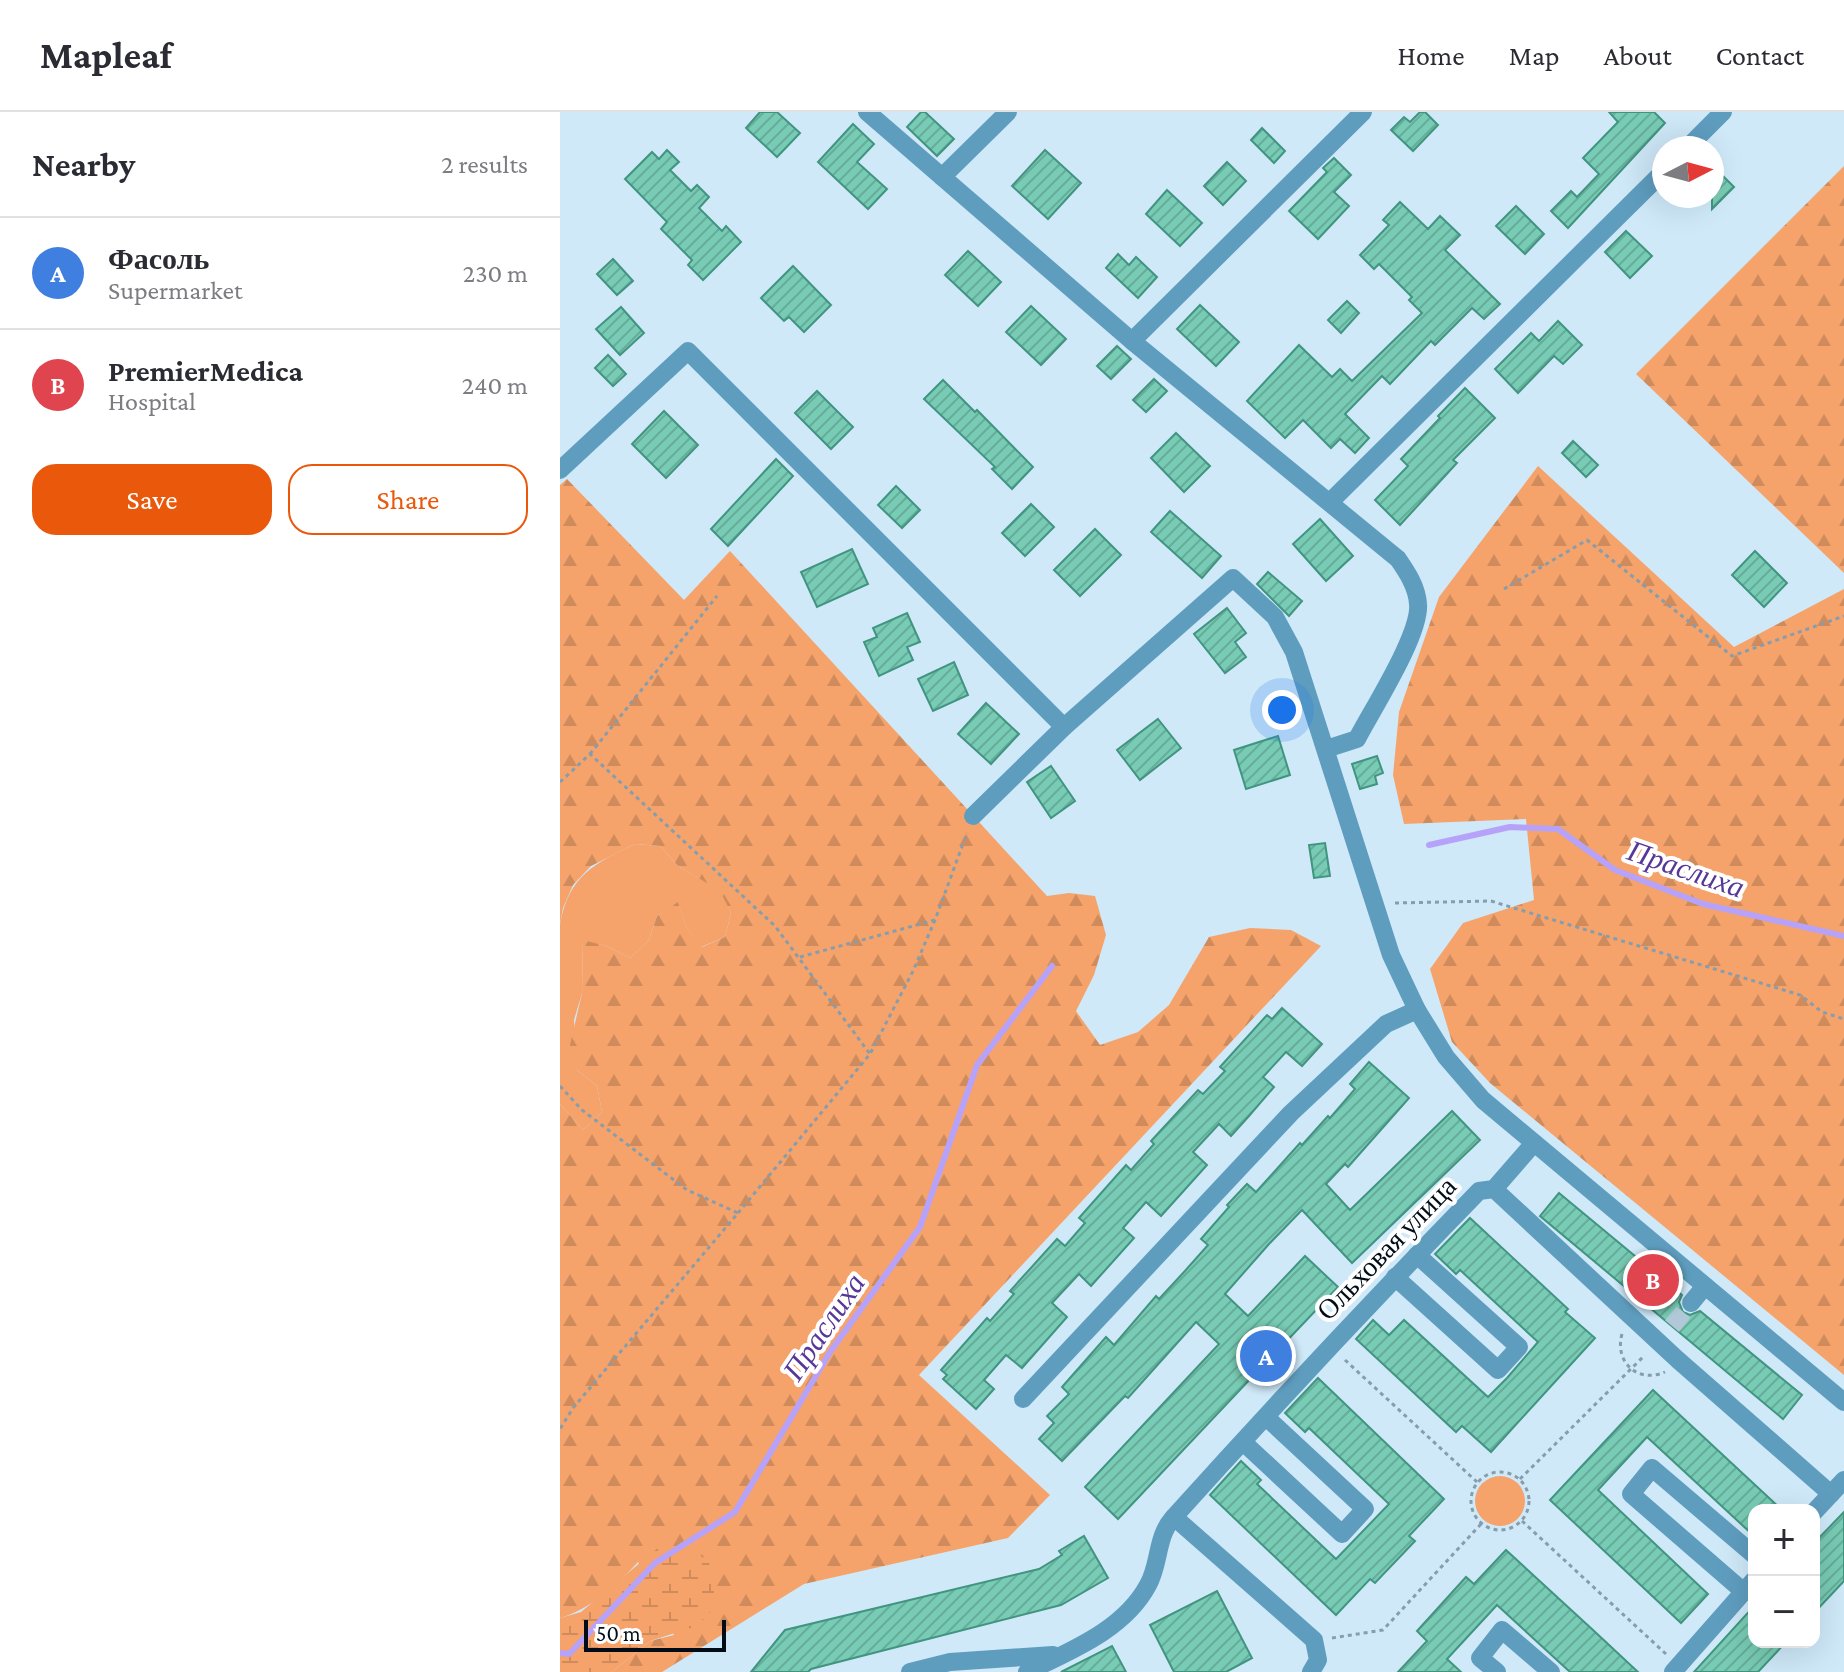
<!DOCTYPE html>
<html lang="en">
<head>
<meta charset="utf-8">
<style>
  body { margin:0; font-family:"Crimson Pro",serif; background:#f2f2f3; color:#2b2b33 }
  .controls { position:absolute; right:24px; bottom:24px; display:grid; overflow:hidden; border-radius:16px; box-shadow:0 8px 32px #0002 }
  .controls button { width:72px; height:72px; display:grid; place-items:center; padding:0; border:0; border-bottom:2px solid #e1e1e2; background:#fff; color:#2b2b33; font:40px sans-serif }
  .compass { position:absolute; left:1092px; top:24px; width:72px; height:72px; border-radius:50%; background:#fff; box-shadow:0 8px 32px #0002; rotate:84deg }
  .scale { position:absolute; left:24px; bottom:20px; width:142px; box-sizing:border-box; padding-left:8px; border:4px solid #000d18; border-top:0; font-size:22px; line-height:28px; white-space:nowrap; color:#000d18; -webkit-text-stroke:6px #fff; paint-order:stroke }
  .you { position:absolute; left:722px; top:598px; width:28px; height:28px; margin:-20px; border:6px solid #fff; border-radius:50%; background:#1a73e8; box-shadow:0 0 0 12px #1a73e833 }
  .badge { display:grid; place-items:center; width:52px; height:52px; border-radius:50%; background:#ea580c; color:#fff; font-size:26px; font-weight:700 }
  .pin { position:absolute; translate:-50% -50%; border:4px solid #fff; box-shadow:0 2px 8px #0006 }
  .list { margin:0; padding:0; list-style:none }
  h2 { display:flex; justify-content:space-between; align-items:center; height:104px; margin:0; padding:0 32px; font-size:34px }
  h2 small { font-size:26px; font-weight:400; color:#7c7c81 }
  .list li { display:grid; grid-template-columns:52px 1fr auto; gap:24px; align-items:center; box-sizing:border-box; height:112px; padding:0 32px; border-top:2px solid #e1e1e2 }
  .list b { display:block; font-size:30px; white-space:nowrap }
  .list p { margin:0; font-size:26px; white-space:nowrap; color:#7c7c81 }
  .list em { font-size:26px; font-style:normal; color:#7c7c81 }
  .actions { display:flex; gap:16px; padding:24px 32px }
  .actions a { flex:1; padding:18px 0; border:2px solid #ea580c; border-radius:24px; text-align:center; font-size:28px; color:#ea580c }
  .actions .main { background:#ea580c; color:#fff }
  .map { position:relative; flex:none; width:1284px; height:1560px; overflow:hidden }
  header { display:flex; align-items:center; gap:48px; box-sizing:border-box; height:112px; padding:0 40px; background:#fff; border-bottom:2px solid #e1e1e2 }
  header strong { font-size:38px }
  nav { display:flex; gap:44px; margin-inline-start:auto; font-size:28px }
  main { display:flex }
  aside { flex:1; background:#fff }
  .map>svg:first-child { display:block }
</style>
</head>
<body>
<header>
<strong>Mapleaf</strong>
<nav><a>Home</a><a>Map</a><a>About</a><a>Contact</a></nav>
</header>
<main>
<aside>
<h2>Nearby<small>2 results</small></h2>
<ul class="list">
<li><span class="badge" style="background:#3f7fe0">A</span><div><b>Фасоль</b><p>Supermarket</p></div><em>230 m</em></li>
<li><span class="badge" style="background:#e0444e">B</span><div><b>PremierMedica</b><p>Hospital</p></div><em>240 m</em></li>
</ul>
<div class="actions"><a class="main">Save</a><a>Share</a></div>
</aside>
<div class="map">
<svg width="1284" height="1560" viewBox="0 0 1284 1560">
  <defs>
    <pattern id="forest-firs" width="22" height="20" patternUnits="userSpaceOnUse" patternTransform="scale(2)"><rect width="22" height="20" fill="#f5a36b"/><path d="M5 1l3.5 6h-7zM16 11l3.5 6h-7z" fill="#d08b5c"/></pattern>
    <pattern id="wetland-marsh" width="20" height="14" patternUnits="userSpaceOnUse" patternTransform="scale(2)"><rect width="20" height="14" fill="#f5a36b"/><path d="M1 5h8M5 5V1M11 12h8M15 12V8" fill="none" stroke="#d08b5c"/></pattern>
    <pattern id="building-hatch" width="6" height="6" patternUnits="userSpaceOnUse" patternTransform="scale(2)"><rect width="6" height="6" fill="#78cbb4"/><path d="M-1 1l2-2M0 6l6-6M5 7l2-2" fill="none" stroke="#66ad9a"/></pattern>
  </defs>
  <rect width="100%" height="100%" fill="#cfe9f9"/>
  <g fill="#f5a36b">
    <path d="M75,732L100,734L118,754L161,779L171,801L165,825L141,835L126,815L118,791L97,804L89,828L70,846L47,834L23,829L22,881L14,908L17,958L37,974L42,1000L23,1018L0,992V812C9,763 34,752 75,732Z"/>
    <circle cx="940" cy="1389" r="25"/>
  </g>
  <g fill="url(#forest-firs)">
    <polygon points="1284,54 1284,461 1076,262"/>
    <polygon points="978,354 1174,535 1284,477 1284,1263 930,971 892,930 870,857 903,811 974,788 966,707 844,712 833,663 839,600 879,485"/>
    <path d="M7,367L124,488L170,439L487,784L509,781L535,784L546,823L534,863L516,899L540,933L578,920L609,893L649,825L690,816L731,818L761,834L359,1263L490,1383L448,1426L244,1472L102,1560H52L90,1529L114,1523L78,1450C56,1474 31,1497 0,1506V992L23,1018L42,1000L37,974L17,958L10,933L22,881L23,828L47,834L70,846L89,828L97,804L118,790L126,815L142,835L165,825L171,801L160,779L118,754L100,734L75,732L31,754L13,773L3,796L0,812V373Z"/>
  </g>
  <polygon fill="url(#wetland-marsh)" points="99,1435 124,1439 148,1447 154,1471 154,1496 137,1514 90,1529 52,1560 0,1560 0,1506 21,1500"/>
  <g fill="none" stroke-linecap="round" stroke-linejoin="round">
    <g stroke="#b6a2f8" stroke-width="6">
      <polyline points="869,733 950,715 998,717 1055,758 1143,792 1284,824"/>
      <polyline points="0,1541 9,1542 95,1451 175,1400 270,1240 360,1115 417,953 492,854"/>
    </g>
  </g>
  <g fill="url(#building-hatch)" stroke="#419580" stroke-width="2">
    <polygon points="200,0 217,0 240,21 217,45 186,16"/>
    <polygon points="361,0 365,0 394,27 377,44 347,15"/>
    <polygon points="860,0 865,0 878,13 853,39 831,18 844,5 850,10"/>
    <polygon points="1049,0 1094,0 1105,11 1008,116 991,99 1011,79 1017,85 1039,62 1023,46 1058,10"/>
    <polygon points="293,12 314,32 297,50 327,77 308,97 258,50"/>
    <polygon points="702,16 725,39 714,51 691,28"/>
    <polygon points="107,38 119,50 110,58 131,79 137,73 149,85 139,96 162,119 166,114 181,130 143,168 128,153 132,148 101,117 107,110 65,67 92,40 99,47"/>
    <polygon points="485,38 521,71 488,107 452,74"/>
    <polygon points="774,46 791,63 774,80 789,94 758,127 729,99 767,60 763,56"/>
    <polygon points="667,50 686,69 663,93 644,74"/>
    <polygon points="1152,53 1174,75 1152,97"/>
    <polygon points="607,78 642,111 620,134 586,102"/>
    <polygon points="840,90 868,117 880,104 900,123 885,138 940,192 924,207 912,196 875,233 871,229 830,272 822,264 785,302 809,326 795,341 780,327 771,336 743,308 725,326 687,289 739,233 772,265 780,257 792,269 862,201 849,188 852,185 819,152 814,157 800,143 829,113 823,108"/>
    <polygon points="956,94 984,122 965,142 936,114"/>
    <polygon points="1066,119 1092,144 1070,166 1045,140"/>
    <polygon points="408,139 441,170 418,194 385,163"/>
    <polygon points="558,142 569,153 576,145 597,165 578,186 546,156"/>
    <polygon points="53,147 73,169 57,183 37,162"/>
    <polygon points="233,154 271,193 244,220 229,205 224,209 201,186"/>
    <polygon points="787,189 799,201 781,221 768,208"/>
    <polygon points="640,193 679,230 656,254 617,217"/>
    <polygon points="471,194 506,227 481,253 446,220"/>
    <polygon points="61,195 84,221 60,243 36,217"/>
    <polygon points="998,209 1022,233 1003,252 994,244 958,281 935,257 971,221 979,229"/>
    <polygon points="557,234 571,247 551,267 537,254"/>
    <polygon points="48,243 66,262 53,274 35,256"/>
    <polygon points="594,267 607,279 586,300 573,288"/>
    <polygon points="383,268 415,300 417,298 473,355 452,377 432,357 435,355 364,287"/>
    <polygon points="905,276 935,306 893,348 897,351 840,413 815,388 848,354 841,347 880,306 878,304"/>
    <polygon points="257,279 293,315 271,337 235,301"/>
    <polygon points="104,299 138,333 106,366 72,332"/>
    <polygon points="616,321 650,354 624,380 591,346"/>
    <polygon points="1013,329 1038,353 1026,365 1002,341"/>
    <polygon points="216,347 233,364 168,434 151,417"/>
    <polygon points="336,374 360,398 342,416 318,393"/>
    <polygon points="471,392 494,415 465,444 442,421"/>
    <polygon points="610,399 661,444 642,466 591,420"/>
    <polygon points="760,407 793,444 766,469 733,432"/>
    <polygon points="535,417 561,443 520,484 494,458"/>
    <polygon points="292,437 308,472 257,495 241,460"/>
    <polygon points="1195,439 1227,471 1204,495 1172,463"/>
    <polygon points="708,460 742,489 729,504 697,472"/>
    <polygon points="667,496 686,521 675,530 686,545 665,561 634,522"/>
    <polygon points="347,501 360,530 347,535 353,548 319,564 304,530 317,525 313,516"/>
    <polygon points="394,550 408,583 373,599 358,567"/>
    <polygon points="426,591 459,622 431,652 398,622"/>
    <polygon points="598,607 621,636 580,668 557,638"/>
    <polygon points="718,624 730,663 686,677 674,638"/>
    <polygon points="817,644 823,661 815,664 817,672 800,677 792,652"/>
    <polygon points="491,654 515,689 491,706 467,670"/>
    <polygon points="765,731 770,764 754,766 749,733"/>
    <polygon points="722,896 762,932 742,954 726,940 703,965 714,975 689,1004 671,1024 659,1012 633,1040 647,1053 601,1104 586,1090 563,1116 574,1126 531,1174 519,1162 492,1191 507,1205 462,1256 446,1243 424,1268 434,1277 416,1297 383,1267 387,1263 381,1258 427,1206 430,1209 454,1182 450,1179 497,1127 505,1134 525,1111 519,1106 566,1053 571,1058 594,1032 591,1029 638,978 643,982 665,959 660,955 707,903 712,907"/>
    <polygon points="809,950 849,986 788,1055 785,1052 766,1072 790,1098 892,999 920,1028 792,1151 742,1098 709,1132 665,1182 688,1204 745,1144 778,1175 720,1236 725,1240 699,1269 693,1264 558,1407 525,1375 659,1232 636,1210 568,1286 565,1284 502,1349 479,1327 494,1311 487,1304 509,1282 502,1275 546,1225 554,1233 596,1184 599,1187 624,1160 648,1133 641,1127 669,1095 667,1093 687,1072 696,1080 740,1031 742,1033 768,1004 770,1006 795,977 790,972"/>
    <polygon points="999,1081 1122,1183 1119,1190 1123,1200 1130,1203 1140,1199 1242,1283 1223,1307 980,1104"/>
    <polygon points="910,1106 1008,1197 1005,1200 1035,1226 931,1340 902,1314 896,1320 796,1227 813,1208 829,1223 844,1208 928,1285 947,1266 978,1230 900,1158 896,1162 875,1142"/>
    <polygon points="758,1266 884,1387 849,1424 855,1429 815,1471 810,1467 776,1503 650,1383 681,1349 701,1368 697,1372 776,1447 829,1392 749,1316 745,1320 725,1301"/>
    <polygon points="1093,1278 1222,1398 1194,1398 1194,1424 1087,1325 1038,1378 1148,1482 1121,1511 990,1388"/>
    <polygon points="1284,1400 1284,1469 1254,1501 1254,1431"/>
    <polygon points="524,1424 548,1466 501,1493 251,1557 248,1560 191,1560 225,1518 479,1457 502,1443 499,1439"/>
    <polygon points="946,1438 1033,1518 1078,1560 1010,1560 937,1493 887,1547 901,1560 838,1560 867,1529 857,1519 906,1465 914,1472"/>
    <polygon points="657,1479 692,1546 666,1560 614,1560 590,1513"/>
    <polygon points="1194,1494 1194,1530 1226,1530 1198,1560 1134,1560"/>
    <polygon points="552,1534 566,1560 501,1560"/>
  </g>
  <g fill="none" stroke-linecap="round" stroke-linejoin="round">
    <polyline stroke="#b0c8d7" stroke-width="18" stroke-dasharray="18 9" stroke-linecap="butt" points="1112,1214 1131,1191"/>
    <g stroke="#879dab" stroke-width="3" stroke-dasharray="4 4" stroke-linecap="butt">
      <polyline points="944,477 1027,428 1172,544 1284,504"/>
      <polyline points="30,642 157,484"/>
      <polyline points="0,670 30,642 215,814 310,942"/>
      <polyline points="835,791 931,789 1240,883 1262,900 1284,907"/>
      <polyline points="240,845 375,808"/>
      <polyline points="0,974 22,998 127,1078 178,1101 13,1296 0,1317"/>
      <polyline points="178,1101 310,942 353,859 375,808 407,721"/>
      <path d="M1062,1222C1054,1250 1078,1272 1105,1260"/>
      <polyline points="785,1248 917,1370"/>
      <circle cx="940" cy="1389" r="29"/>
      <polyline points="960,1367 1085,1243"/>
      <polyline points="962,1409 1106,1542"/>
      <polyline points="772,1526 823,1518 921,1412"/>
    </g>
    <g stroke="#5f9dbf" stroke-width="18">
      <path d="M307,0L572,229L838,447C847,460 857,475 858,492C861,522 812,598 797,627L766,637"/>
      <polyline points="1127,36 1163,0"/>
      <polyline points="382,65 448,0"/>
      <polyline points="572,229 803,0"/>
      <polyline points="0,358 128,239 504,615 673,466 715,505 734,540 831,843 857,898 886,945 923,988 1284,1290"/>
      <polyline points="771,389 1104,59"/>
      <polyline points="413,704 504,615"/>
      <polyline points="934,1077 1118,1248 1271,1382"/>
      <polyline points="835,1165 938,1258 959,1235 857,1143"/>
      <polyline points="1131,1191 1145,1174"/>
      <polyline points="463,1287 731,1001 826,912 857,898"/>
      <polyline points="683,1330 782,1422 805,1397 706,1305"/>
      <polyline points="1254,1400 1284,1368"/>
      <polyline points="614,1405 754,1528 758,1548 751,1560"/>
      <polyline points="1184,1480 1071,1382 1092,1356 1194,1443"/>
      <polyline points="350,1560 390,1550 493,1543"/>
      <path d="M467,1560C510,1539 564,1518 588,1473C600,1452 596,1425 613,1406C713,1295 815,1186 919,1079L934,1077L974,1031"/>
      <polyline points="937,1560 920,1546 942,1518 991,1560"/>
      <polyline points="1113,1560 1194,1468"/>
    </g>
  </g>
  <g text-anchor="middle" stroke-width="8" stroke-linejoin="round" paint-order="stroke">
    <g font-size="28" fill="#000d18" stroke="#fff">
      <text transform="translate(826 1136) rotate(-46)" y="10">Ольховая улица</text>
    </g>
    <g font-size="30" font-style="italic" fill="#573899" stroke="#fff">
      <text transform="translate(1126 757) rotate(19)" y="10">Праслиха</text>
      <text transform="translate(264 1215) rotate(-56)" y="10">Праслиха</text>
    </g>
  </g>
</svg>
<div class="controls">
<button>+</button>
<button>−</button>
</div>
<svg class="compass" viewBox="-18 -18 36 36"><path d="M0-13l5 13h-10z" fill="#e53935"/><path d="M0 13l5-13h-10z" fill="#7c7c81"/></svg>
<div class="scale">50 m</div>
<div class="you"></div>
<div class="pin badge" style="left:706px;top:1244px;background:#3f7fe0">A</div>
<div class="pin badge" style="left:1093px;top:1168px;background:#e0444e">B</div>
</div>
</main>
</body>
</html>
